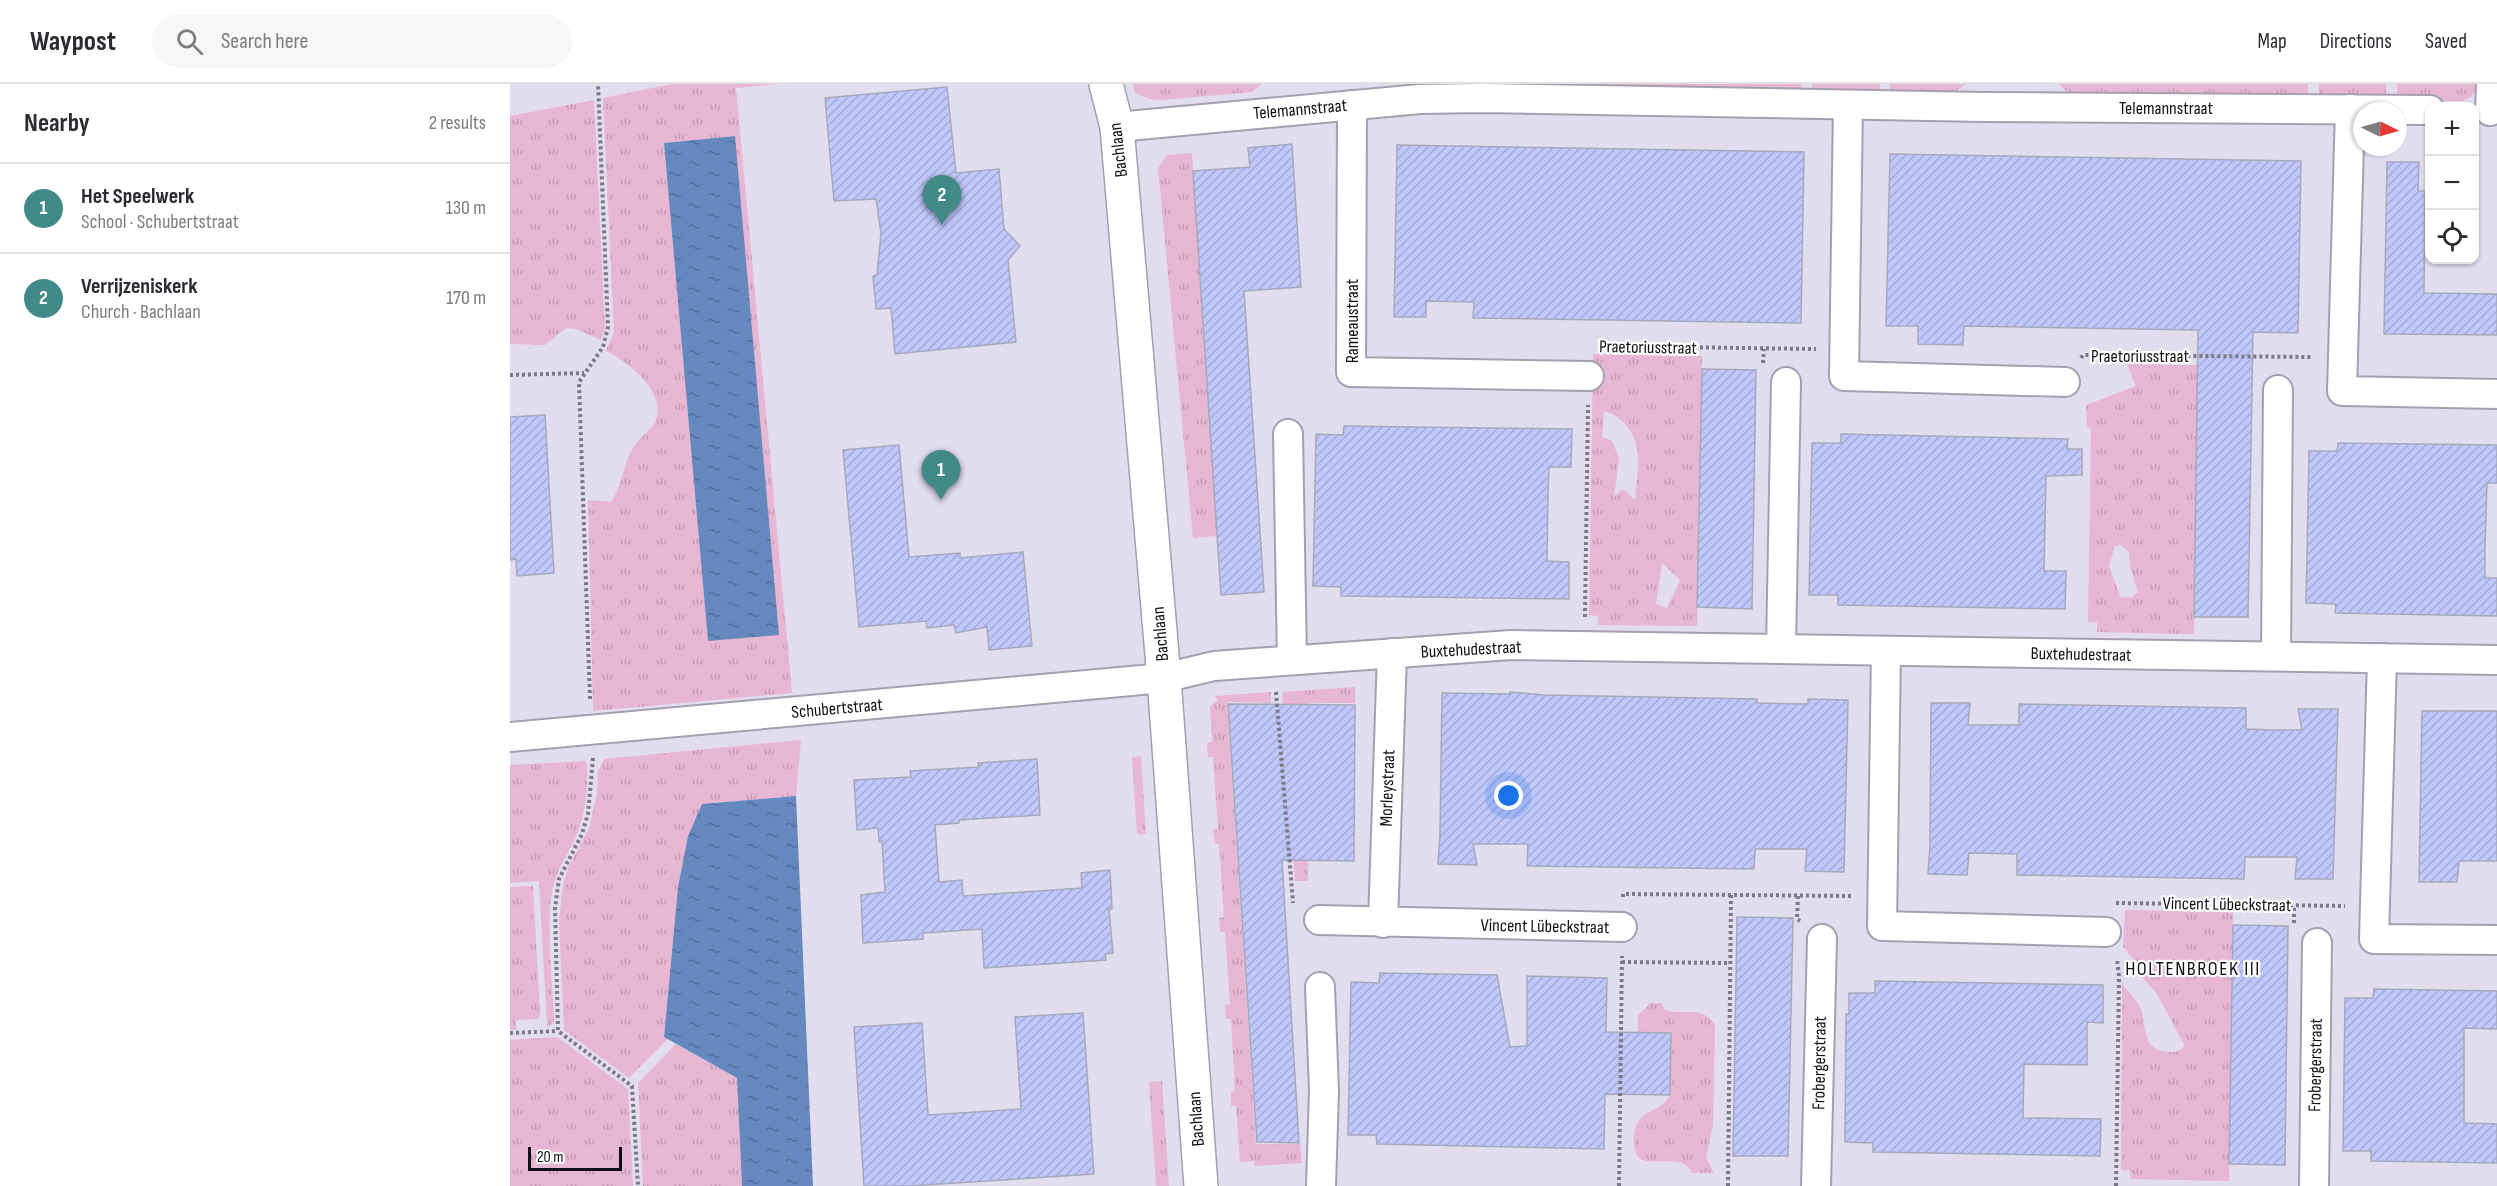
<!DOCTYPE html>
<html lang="en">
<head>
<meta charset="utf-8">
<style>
  body { margin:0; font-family:"Sofia Sans Condensed",sans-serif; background:#f7f7f7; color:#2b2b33 }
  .controls { position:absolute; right:18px; top:18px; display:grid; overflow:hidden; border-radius:12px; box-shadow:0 2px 4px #0004 }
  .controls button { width:54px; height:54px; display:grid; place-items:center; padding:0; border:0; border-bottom:2px solid #e1e1e2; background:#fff; color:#2b2b33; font:30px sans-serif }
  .compass { position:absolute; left:1843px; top:18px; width:54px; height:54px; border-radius:50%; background:#fff; box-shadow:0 2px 4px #0004; rotate:95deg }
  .scale { position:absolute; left:18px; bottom:15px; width:94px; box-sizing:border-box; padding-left:6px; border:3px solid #110f15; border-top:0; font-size:16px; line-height:21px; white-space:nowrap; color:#110f15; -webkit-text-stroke:4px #fff; paint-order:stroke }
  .you { position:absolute; left:999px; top:712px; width:21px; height:21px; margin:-15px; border:4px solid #fff; border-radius:50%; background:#1a73e8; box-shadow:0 0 0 9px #1a73e833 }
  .badge { display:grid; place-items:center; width:39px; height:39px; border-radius:50%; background:#428a88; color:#fff; font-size:20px; font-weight:700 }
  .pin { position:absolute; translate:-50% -50px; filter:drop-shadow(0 2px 3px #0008) }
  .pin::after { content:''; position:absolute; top:32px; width:21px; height:18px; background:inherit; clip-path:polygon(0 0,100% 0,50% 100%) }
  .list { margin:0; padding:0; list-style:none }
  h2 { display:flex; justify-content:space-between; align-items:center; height:78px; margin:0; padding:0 24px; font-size:26px }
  h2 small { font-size:20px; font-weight:400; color:#7c7c81 }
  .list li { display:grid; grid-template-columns:39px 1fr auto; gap:18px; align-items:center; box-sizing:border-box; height:90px; padding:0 24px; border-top:2px solid #e1e1e2 }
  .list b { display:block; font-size:22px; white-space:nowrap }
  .list p { margin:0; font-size:20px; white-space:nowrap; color:#7c7c81 }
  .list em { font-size:20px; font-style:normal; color:#7c7c81 }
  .icon { flex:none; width:33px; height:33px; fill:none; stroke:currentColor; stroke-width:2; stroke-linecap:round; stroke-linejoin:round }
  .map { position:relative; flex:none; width:1987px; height:1102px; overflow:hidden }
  header { display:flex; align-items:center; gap:36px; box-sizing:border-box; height:84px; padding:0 30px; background:#fff; border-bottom:2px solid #e1e1e2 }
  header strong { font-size:28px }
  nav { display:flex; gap:33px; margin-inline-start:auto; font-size:21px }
  .search { width:420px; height:54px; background:#f7f7f7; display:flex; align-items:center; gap:15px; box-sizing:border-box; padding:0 21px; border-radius:33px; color:#7c7c81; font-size:22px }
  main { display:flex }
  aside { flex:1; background:#fff }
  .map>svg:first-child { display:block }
</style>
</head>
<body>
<header>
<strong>Waypost</strong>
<div class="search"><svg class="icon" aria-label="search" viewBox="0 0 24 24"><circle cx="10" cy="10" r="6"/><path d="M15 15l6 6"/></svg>Search here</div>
<nav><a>Map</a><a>Directions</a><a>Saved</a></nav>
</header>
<main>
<aside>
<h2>Nearby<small>2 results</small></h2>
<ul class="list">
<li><span class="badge">1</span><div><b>Het Speelwerk</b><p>School · Schubertstraat</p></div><em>130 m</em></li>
<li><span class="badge">2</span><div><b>Verrijzeniskerk</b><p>Church · Bachlaan</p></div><em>170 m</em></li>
</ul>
</aside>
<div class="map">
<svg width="1987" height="1102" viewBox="0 0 1987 1102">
  <defs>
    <pattern id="grass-tufts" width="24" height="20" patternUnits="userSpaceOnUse" patternTransform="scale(1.5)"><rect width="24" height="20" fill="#e7b6d2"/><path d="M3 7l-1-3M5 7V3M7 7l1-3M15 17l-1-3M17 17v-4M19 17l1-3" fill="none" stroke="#c59bb3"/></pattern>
    <pattern id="water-ripples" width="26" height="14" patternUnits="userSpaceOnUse" patternTransform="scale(1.5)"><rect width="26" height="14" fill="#6589bf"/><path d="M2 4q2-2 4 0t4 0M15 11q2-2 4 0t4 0" fill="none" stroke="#526e9a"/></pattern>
    <pattern id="building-hatch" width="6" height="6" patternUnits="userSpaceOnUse" patternTransform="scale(1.5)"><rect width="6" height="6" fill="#c0c7fa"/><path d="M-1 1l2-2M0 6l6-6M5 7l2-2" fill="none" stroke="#a4aad5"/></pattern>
  </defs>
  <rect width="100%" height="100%" fill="#e2dcef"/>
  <g fill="url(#grass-tufts)" fill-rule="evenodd">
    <path d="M162,0H268L226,4L282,609L83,627L78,416L101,418C112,402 113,379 124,362C131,352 144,345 147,333C153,305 118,278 96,267L104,248L93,14ZM225,52L198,557L154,59Z"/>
    <polygon points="623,0 752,0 742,8 652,16 639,15 625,9"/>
    <polygon points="1052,0 1291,0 1291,6 1055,3"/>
    <polygon points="1302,0 1370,0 1370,8 1302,7"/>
    <polygon points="1380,0 1456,0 1445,8 1436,9 1380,8"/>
    <polygon points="1549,0 1798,0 1798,15 1560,11"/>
    <polygon points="1809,0 1876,0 1876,16 1809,15"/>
    <polygon points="1887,0 1969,0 1962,12 1952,17 1887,16"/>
    <polygon points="84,16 95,244 91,256 66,245 56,244 35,261 0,260 0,32"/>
    <polygon points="682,69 707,452 683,454 648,84 657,71"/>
    <path d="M1083,270L1192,272L1187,542L1088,541V532L1079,531ZM1094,327C1102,329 1108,333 1114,339C1135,361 1127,389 1125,416L1113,405L1104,413L1109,374L1102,357L1092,353ZM1152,479L1170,496L1157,524L1146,520Z"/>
    <path d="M1617,280L1691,281L1684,550L1587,548V538H1578L1581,344L1577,343L1576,321L1626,302ZM1611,461L1619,468L1620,482L1627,505V509L1622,513L1611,514L1599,482L1605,462Z"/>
    <polygon points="845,603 845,619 800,619 798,797 785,797 772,608"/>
    <polygon points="761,608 761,619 717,618 746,1060 790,1060 792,1079 744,1082 744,1077 730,1078 726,1022 721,1022 721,1008 725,1007 721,935 716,935 715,921 720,920 715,848 710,848 709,834 714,833 709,760 705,760 703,746 708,745 703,673 698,673 697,659 702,658 700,623 708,616 705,612"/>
    <polygon points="291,656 286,712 192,720 178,752 168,803 154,953 158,955 119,994 54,946 49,837 53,800 59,782 79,744 87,710 88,687 94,675"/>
    <polygon points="631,672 636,750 627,750 622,673"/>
    <path d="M75,677L77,681C78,703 76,727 68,748C60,768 48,782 43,803C35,838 43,899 44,936L41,941L37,943L29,797L0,799V681Z"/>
    <polygon points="23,802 30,930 28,935 6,936 6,946 0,946 0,803"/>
    <path d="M1615,826L1723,828L1719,1097L1620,1095V1086H1611L1612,900C1618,907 1626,915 1630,923C1638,940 1629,965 1658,968C1665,969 1670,967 1675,962L1647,910L1633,894L1622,873L1613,863Z"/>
    <path d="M1138,919H1151L1155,926C1173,932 1193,921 1205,941L1203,1042L1196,1073L1204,1089H1182C1171,1062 1125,1095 1124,1060C1122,1021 1149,1033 1160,1011L1128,949V931L1138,922Z"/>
    <polygon points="47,953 118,1005 123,1102 0,1102 0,956"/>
    <polygon points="166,960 227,994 232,1102 133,1102 128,999"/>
    <polygon points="652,997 659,1102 646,1102 639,998"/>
  </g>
  <g fill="url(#water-ripples)">
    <polygon points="225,52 269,551 198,557 154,59"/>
    <polygon points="286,712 303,1102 232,1102 227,994 154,953 168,803 178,752 192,720"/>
  </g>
  <g fill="url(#building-hatch)" stroke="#a6a9bb" stroke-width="1.5">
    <polygon points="437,3 446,89 489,85 494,145 510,162 498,176 506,258 385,270 381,224 366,225 363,192 367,191 371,149 366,115 324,117 315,14"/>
    <polygon points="782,60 791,203 734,207 754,508 711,511 683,87 740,83 738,64"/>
    <polygon points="887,61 1294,68 1291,239 963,234 964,218 916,217 916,233 884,233"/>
    <polygon points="1380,70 1791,77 1788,249 1743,248 1738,533 1684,533 1688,246 1454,242 1453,261 1408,260 1408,242 1376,242"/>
    <polygon points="1877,78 1909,78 1908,107 1915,107 1914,209 1987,210 1987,251 1874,250"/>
    <polygon points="1192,285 1246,286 1242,525 1187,523"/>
    <polygon points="35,331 44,489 7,492 6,475 0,476 0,333"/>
    <polygon points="834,342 1062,345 1061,383 1039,383 1038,410 1037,477 1059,478 1059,515 831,512 831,503 803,502 806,350 833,351"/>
    <polygon points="1331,350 1558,355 1557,365 1572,365 1572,391 1536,392 1534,487 1556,487 1555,525 1328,521 1328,511 1299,511 1302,359 1331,359"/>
    <polygon points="1828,359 1987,361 1987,399 1977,399 1975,464 1975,494 1987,494 1987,532 1825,529 1826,520 1796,519 1799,367 1827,367"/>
    <polygon points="389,361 399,473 450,469 450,474 513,468 522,562 479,566 477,543 446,549 444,541 417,544 416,537 349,543 333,366"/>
    <polygon points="1000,608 1035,611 1247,615 1247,619 1298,620 1298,615 1338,616 1334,788 1295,787 1297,765 1245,765 1244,785 1017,782 1018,760 963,760 967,781 928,780 930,751 932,609 1000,610"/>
    <polygon points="1421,619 1460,619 1458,641 1509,641 1509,620 1736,624 1736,645 1761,646 1792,646 1788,625 1828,625 1823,795 1785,795 1787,773 1735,773 1734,795 1507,791 1507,770 1459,769 1457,791 1418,790 1420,761"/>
    <polygon points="718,620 845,621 844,777 772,776 789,1059 747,1058"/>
    <polygon points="1912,627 1987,627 1987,777 1949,777 1947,798 1909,798"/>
    <polygon points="527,675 530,731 449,736 449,739 425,741 429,798 452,796 453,812 572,804 571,789 600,786 602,825 599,825 603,869 595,870 596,876 474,884 472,845 413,849 413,855 353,859 351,811 375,808 372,757 369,758 368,744 347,746 344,696 401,693 400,687 469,683 468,679"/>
    <polygon points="1227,833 1283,834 1278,1072 1223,1072"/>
    <polygon points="1723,841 1778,842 1775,1081 1719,1080"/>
    <polygon points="870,889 987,891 1000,963 1017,962 1017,892 1097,894 1096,948 1161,949 1160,1011 1095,1010 1094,1065 867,1060 866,1051 838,1051 841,898 869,899"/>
    <polygon points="1365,897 1593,901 1593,939 1577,938 1577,981 1514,980 1513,1034 1591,1035 1590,1072 1363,1068 1363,1059 1335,1058 1336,930 1339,930 1339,909 1365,909"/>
    <polygon points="1864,905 1987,907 1987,945 1954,944 1954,1039 1987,1040 1987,1079 1861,1077 1861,1067 1833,1067 1835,914 1863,914"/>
    <polygon points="573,929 584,1090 400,1102 354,1102 344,943 412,939 418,1031 511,1025 505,933"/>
  </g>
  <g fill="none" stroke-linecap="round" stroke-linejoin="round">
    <g stroke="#a59fb1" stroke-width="32">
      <g id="minor">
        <polyline points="842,21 841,288 1079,292"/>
        <polyline points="1338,21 1334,292 1555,298"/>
        <polyline points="1840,25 1832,307 1987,310"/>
        <polyline points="1980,27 1981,0"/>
        <polyline points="607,43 910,15 973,14 1473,23 1920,26"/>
        <polyline points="778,350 782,576"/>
        <polyline points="1271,565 1276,298"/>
        <polyline points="1376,567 1372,842 1596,848"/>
        <polyline points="1766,572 1768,306"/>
        <polyline points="1872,574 1864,855 1987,856"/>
        <polyline points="0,653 654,594 704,582 1001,561 1987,576"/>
        <polyline points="809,836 1112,843"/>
        <polyline points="873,839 882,569"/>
        <polyline points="810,903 814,1007 811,1102"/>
        <polyline points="1306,1102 1312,855"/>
        <polyline points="1804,1102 1807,859"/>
      </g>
    </g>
    <g stroke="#a59fb1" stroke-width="36">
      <polyline id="tertiary" points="596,0 607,43 654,594 691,1102"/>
    </g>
    <g stroke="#7c7884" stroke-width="4" stroke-dasharray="3 3" stroke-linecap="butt">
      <polyline points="1088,262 1306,265"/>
      <polyline points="1571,274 1573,271 1802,273"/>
      <polyline points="1253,279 1254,265"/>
      <polyline points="0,291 74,289"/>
      <polyline points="1075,533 1078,321"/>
      <polyline points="766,608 783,819"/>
      <polyline points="80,615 69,298 93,263 98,243 88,0"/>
      <polyline points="83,674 78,730 72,750 49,795 45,824 48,947 122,1002 128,1102"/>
      <polyline points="1288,812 1287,835 1290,837"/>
      <polyline points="1113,813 1113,810 1342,812"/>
      <polyline points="1606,819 1835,822"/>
      <polyline points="1784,839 1784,821"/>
      <polyline points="1112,878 1220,879"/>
      <polyline points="0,949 48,947"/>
      <polyline points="1109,1102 1112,872"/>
      <polyline points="1218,1102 1221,811"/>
      <polyline points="1606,1102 1609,892 1607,875"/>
    </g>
    <use href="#minor" stroke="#fff" stroke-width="28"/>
    <use href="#tertiary" stroke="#fff" stroke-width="33"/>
  </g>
  <g text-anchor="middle" stroke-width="4.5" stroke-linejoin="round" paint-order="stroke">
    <g font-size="18" fill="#110f15" stroke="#fff">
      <text x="1656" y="30">Telemannstraat</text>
      <text transform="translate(790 25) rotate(-5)" y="6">Telemannstraat</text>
      <text transform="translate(608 66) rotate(-97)" y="6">Bachlaan</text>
      <text transform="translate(842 237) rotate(-90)" y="6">Rameaustraat</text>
      <text transform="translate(1138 263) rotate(1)" y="6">Praetoriusstraat</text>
      <text x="1630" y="278">Praetoriusstraat</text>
      <text transform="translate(650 550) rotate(-95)" y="6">Bachlaan</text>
      <text transform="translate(961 565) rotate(-3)" y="6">Buxtehudestraat</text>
      <text transform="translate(1571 570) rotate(1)" y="6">Buxtehudestraat</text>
      <text transform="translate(327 624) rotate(-5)" y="6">Schubertstraat</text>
      <text transform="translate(877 704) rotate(-88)" y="6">Morleystraat</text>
      <text transform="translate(1717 820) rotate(1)" y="6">Vincent Lübeckstraat</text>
      <text transform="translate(1035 842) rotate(1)" y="6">Vincent Lübeckstraat</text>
      <text transform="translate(1309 979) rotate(-89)" y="6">Frobergerstraat</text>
      <text transform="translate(1805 981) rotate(-89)" y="6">Frobergerstraat</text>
      <text transform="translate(686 1035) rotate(-94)" y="6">Bachlaan</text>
    </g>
    <g font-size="20" letter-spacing="1.5" fill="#110f15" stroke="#fff">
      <text x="1683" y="891">HOLTENBROEK III</text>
    </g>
  </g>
</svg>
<div class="controls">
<button>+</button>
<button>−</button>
<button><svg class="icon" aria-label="locate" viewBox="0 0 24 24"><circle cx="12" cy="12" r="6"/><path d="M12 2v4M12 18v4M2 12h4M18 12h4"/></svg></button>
</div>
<svg class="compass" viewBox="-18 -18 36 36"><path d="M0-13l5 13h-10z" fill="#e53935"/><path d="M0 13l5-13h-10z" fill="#7c7c81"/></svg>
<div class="scale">20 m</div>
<div class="you"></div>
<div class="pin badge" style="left:431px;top:416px">1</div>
<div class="pin badge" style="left:432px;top:141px">2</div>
</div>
</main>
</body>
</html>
